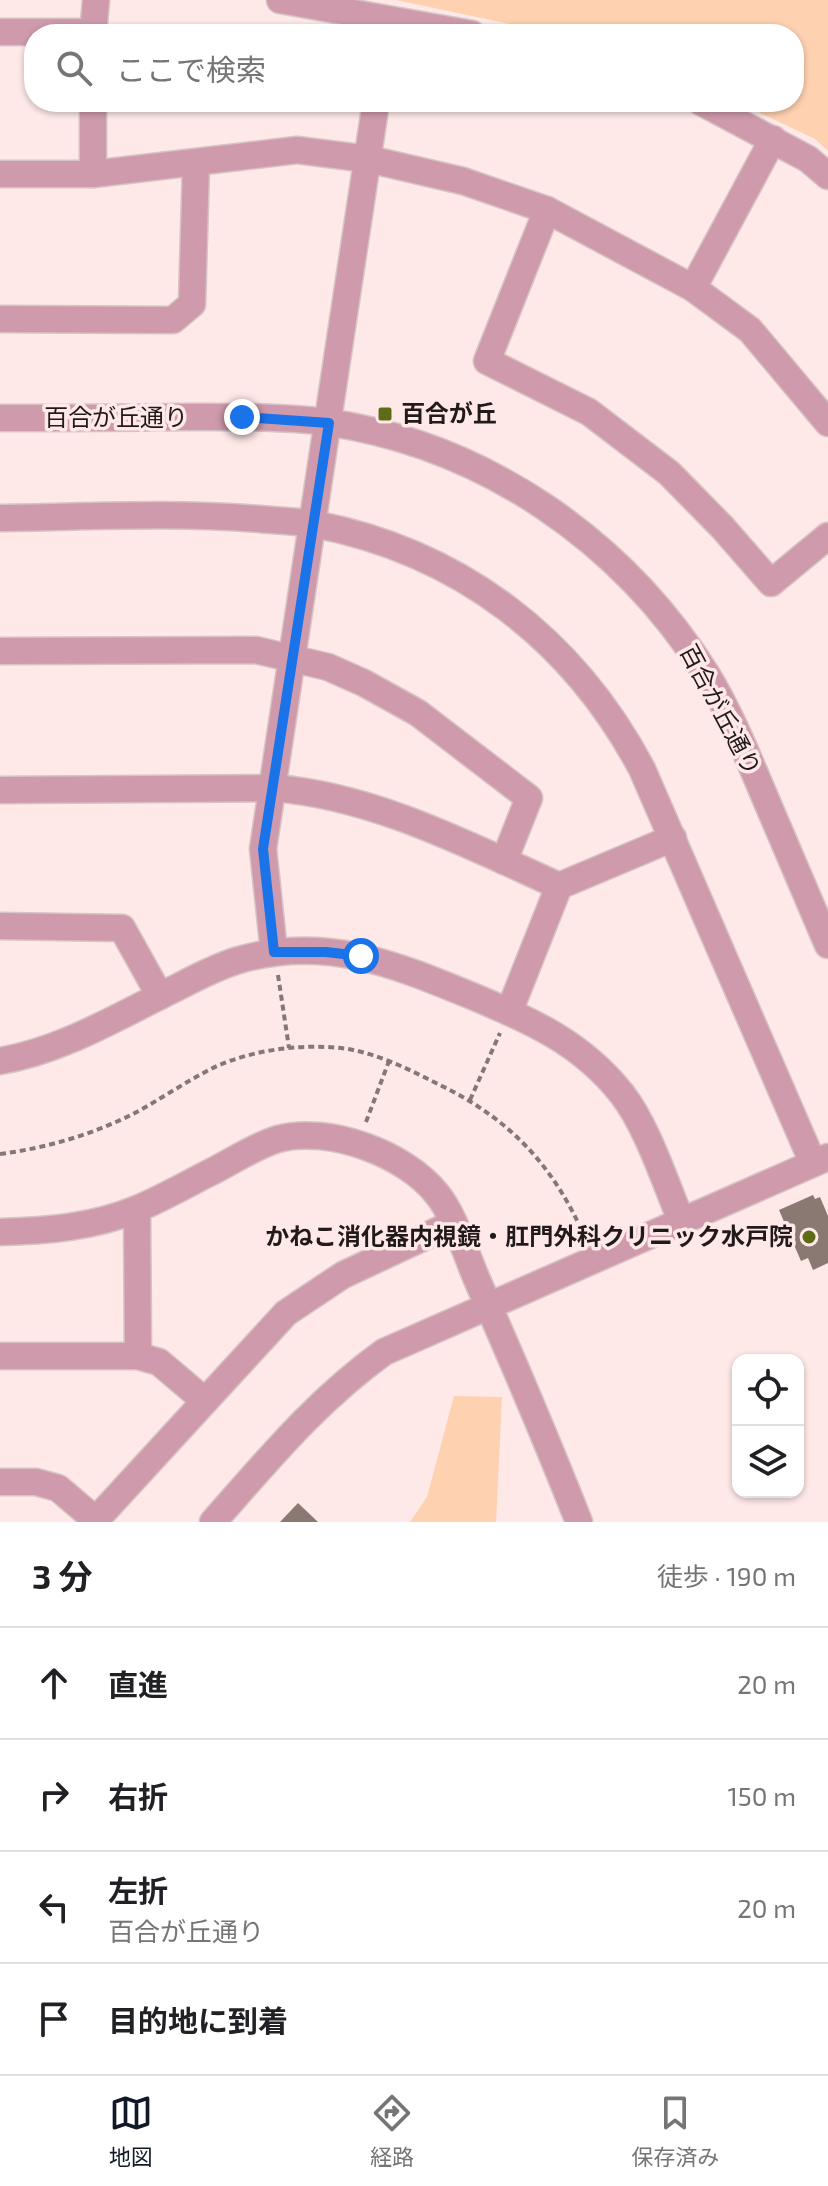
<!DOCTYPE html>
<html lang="ja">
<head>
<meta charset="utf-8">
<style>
  body { margin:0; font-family:"Exo 2","Noto Sans JP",sans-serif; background:#f6f6f6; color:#202124 }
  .controls { position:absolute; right:24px; bottom:24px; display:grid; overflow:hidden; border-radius:16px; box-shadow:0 2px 6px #0004 }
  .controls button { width:72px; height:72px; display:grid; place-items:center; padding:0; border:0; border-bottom:2px solid #e0e0e0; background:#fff; color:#202124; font:40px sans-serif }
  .stop { position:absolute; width:24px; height:24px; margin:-18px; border:6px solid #1a73e8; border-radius:50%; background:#fff }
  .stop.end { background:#1a73e8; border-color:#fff; box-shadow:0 2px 8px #0008 }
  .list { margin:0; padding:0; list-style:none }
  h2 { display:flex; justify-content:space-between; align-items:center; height:104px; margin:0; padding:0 32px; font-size:34px }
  h2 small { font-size:26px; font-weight:400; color:#757577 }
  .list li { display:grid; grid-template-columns:52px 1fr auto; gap:24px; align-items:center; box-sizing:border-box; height:112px; padding:0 32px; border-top:2px solid #e0e0e0 }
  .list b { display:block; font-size:30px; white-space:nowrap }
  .list p { margin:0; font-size:26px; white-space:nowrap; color:#757577 }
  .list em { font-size:26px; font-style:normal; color:#757577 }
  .icon { flex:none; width:44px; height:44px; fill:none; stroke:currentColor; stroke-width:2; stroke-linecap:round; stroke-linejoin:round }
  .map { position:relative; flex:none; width:828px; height:1522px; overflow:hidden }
  .search { position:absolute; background:#fff; box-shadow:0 2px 6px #0004; left:24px; right:24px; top:24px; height:88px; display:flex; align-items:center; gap:20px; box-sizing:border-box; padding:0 28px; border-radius:32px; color:#757577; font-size:30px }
  .sheet { height:552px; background:#fff }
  nav { display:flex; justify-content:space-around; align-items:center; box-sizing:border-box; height:112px; border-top:2px solid #e0e0e0; background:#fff; font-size:22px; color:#757577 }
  nav a { display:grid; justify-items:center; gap:4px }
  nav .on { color:#111827 }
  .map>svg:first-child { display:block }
</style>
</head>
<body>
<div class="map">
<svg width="828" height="1522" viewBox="0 0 828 1522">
  <rect width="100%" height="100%" fill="#fee8e8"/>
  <g fill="#fed1b0">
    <polygon points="396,0 828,0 828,151 815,139 737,102 794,102 794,34 557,34"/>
    <polygon points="454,1396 502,1397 496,1522 410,1522 427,1497"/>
  </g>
  <g fill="#8a7873">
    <polygon points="813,1195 815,1199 820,1197 828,1216 828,1263 813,1270 808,1258 801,1261 779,1210"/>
    <polygon points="298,1503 318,1522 280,1522"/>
  </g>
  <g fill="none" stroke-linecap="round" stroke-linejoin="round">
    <g stroke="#d6c3c3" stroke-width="29">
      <g id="minor">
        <polyline points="280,0 472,34"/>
        <polyline points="0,32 93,32"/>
        <polyline points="93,34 96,0"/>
        <polyline points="93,102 93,174"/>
        <polyline points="701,102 808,159 828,176"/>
        <polyline points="0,174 93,174 297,150 368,159 463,181 547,210 693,288 750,330 828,423"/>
        <polyline points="547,210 487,361 589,412 669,473 723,528 771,583 828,536"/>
        <polyline points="693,288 773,139"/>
        <polyline points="0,319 173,320 192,304 196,164"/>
        <path d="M0,418C61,418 121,418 182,417C230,417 279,416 326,422C485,445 623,541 707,675C730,713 747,755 764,795C785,845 807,895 828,945"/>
        <path d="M0,518C86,517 174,512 260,519C278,521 297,521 314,524C460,552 573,639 642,769L813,1163"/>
        <polyline points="0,651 256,650 328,667 364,683 418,713 529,798 504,861"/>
        <path d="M0,790L274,788C374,796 468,845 559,886"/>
        <polyline points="0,926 122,928 160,996"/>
        <polyline points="274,952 263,849 376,102"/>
        <polyline points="509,1012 559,886 673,838"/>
        <path d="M0,1061C64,1050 120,1015 178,987C197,977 218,966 239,960C325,935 394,964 472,996C531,1021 581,1042 622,1094C647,1126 665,1182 681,1220"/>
        <polyline points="137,1209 138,1356"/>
        <path d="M0,1232C46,1231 94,1227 137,1209C161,1199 184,1186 207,1174C230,1163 254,1146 278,1139C328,1125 406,1154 437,1194C455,1216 466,1255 478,1282C513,1361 547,1441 579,1522"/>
        <polyline points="0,1356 138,1356 159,1362 205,1401"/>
        <polyline points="0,1482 36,1482 58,1488 98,1522"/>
        <polyline points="94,1522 286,1313 343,1275 452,1224"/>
        <path d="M213,1522C268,1460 316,1401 384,1352L828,1157"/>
      </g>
    </g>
    <g stroke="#867777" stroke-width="4" stroke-dasharray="6 4" stroke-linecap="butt">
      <polyline points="278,975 289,1048"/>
      <polyline points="470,1100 500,1033"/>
      <polyline points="366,1122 389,1061"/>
      <path d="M0,1154C46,1148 91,1135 133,1114C161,1099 188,1080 217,1066C256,1049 306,1043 348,1049C382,1055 414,1072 444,1087C512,1121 555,1168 585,1238"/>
    </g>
    <use href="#minor" stroke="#cf9bac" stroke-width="26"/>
  </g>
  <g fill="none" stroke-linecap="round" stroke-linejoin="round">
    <polyline stroke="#1a73e8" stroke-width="10" points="242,417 329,423 263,849 274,952 326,952 361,956"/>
  </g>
  <g fill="#5e6c17" stroke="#fee8e8" stroke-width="3">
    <rect x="377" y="406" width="16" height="16" rx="4"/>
    <circle cx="809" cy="1237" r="8"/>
  </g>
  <g text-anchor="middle" stroke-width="7" stroke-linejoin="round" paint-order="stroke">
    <g font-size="24" font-weight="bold" fill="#221a1a" stroke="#fee8e8" text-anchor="start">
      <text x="401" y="422">百合が丘</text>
      <text x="793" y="1245" text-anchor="end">かねこ消化器内視鏡・肛門外科クリニック水戸院</text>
    </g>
    <g font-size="24" fill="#221a1a" stroke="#fee8e8">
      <text x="116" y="426">百合が丘通り</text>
      <text transform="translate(720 710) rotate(62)" y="8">百合が丘通り</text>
    </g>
  </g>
</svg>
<div class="controls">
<button><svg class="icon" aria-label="locate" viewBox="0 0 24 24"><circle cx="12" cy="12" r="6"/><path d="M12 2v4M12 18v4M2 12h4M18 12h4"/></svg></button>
<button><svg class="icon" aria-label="layers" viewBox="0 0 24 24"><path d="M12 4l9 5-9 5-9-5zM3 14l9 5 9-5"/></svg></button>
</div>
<div class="stop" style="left:361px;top:956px"></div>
<div class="stop end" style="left:242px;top:417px"></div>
<div class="search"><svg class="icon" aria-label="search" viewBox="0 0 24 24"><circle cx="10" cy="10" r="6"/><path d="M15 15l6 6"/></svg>ここで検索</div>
</div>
<section class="sheet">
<h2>3 分<small>徒歩 · 190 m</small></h2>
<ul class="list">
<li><svg class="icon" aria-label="ahead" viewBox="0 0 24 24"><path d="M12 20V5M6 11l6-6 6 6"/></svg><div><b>直進</b></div><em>20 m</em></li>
<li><svg class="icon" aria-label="right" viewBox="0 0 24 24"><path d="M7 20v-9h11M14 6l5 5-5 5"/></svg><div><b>右折</b></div><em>150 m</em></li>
<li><svg class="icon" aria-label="left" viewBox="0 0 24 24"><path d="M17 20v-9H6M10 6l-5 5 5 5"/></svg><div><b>左折</b><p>百合が丘通り</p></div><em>20 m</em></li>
<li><svg class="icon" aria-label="arrive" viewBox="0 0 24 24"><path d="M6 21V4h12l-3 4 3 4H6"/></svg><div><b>目的地に到着</b></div></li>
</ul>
</section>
<nav>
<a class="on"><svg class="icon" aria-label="map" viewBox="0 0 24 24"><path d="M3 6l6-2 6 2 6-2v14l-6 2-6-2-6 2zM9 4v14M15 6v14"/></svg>地図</a>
<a><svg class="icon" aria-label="directions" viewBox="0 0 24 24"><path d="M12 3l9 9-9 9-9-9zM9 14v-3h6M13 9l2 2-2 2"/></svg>経路</a>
<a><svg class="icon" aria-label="saved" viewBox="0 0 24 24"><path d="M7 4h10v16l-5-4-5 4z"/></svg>保存済み</a>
</nav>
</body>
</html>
